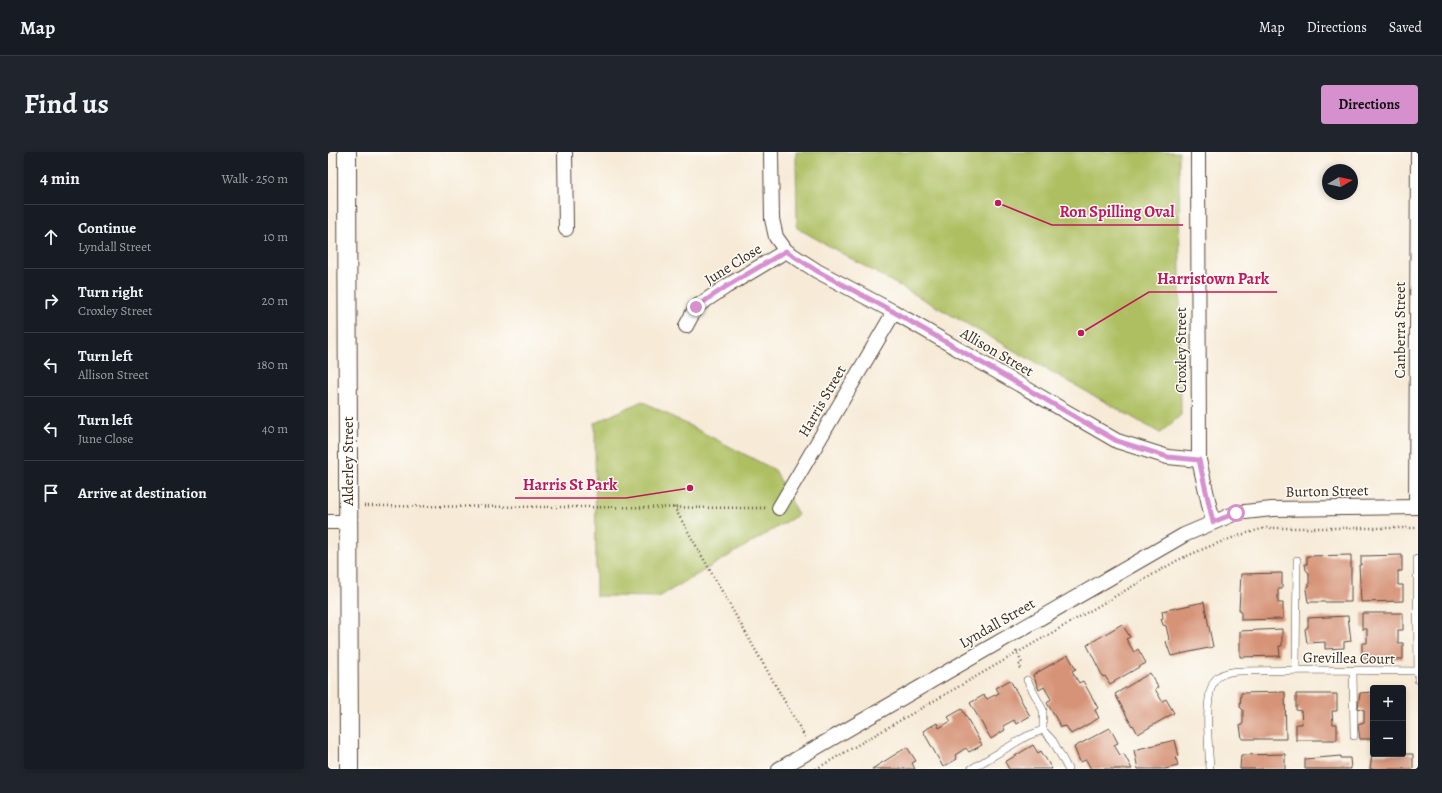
<!DOCTYPE html>
<html lang="en">
<head>
<meta charset="utf-8">
<style>
  body { margin:0; font-family:Alegreya,serif; background:#20242c; color:#f1f3f6 }
  .controls { position:absolute; right:12px; bottom:12px; display:grid; overflow:hidden; border-radius:4px; box-shadow:0 2px 6px #0003 }
  .controls button { width:36px; height:36px; display:grid; place-items:center; padding:0; border:0; border-bottom:1px solid #363941; background:#171b24; color:#f1f3f6; font:20px sans-serif }
  .compass { position:absolute; left:994px; top:12px; width:36px; height:36px; border-radius:50%; background:#171b24; box-shadow:0 2px 6px #0003; rotate:81deg }
  .stop { position:absolute; width:12px; height:12px; margin:-9px; border:3px solid #d690ce; border-radius:50%; background:#fff }
  .stop.end { background:#d690ce; border-color:#fff; box-shadow:0 1px 4px #0008 }
  .list { margin:0; padding:0; list-style:none }
  h2 { display:flex; justify-content:space-between; align-items:center; height:52px; margin:0; padding:0 16px; font-size:17px }
  h2 small { font-size:13px; font-weight:400; color:#9ea1a6 }
  .list li { display:grid; grid-template-columns:26px 1fr auto; gap:12px; align-items:center; box-sizing:border-box; height:64px; padding:0 16px; border-top:1px solid #363941 }
  .list b { display:block; font-size:15px; white-space:nowrap }
  .list p { margin:0; font-size:13px; white-space:nowrap; color:#9ea1a6 }
  .list em { font-size:13px; font-style:normal; color:#9ea1a6 }
  .icon { flex:none; width:22px; height:22px; fill:none; stroke:currentColor; stroke-width:2; stroke-linecap:round; stroke-linejoin:round }
  .map { position:relative; flex:none; width:1090px; height:617px; overflow:hidden; border-radius:4px }
  header { display:flex; align-items:center; gap:24px; box-sizing:border-box; height:56px; padding:0 20px; background:#171b24; border-bottom:1px solid #363941 }
  header strong { font-size:19px }
  nav { display:flex; gap:22px; margin-inline-start:auto; font-size:14px }
  .intro { display:flex; align-items:center; justify-content:space-between; box-sizing:border-box; height:96px; padding:0 24px }
  h1 { margin:0; font-size:28px }
  .button { padding:10px 18px; border-radius:4px; background:#d690ce; color:#111; font-size:14px; font-weight:700 }
  main { display:flex; gap:24px; padding:0 24px }
  aside { flex:1; background:#171b24; border-radius:4px; box-shadow:0 2px 6px #0003 }
  .map>svg:first-child { display:block }
</style>
</head>
<body>
<header>
<strong>Map</strong>
<nav><a>Map</a><a>Directions</a><a>Saved</a></nav>
</header>
<div class="intro"><h1>Find us</h1><a class="button">Directions</a></div>
<main>
<aside>
<h2>4 min<small>Walk · 250 m</small></h2>
<ul class="list">
<li><svg class="icon" aria-label="ahead" viewBox="0 0 24 24"><path d="M12 20V5M6 11l6-6 6 6"/></svg><div><b>Continue</b><p>Lyndall Street</p></div><em>10 m</em></li>
<li><svg class="icon" aria-label="right" viewBox="0 0 24 24"><path d="M7 20v-9h11M14 6l5 5-5 5"/></svg><div><b>Turn right</b><p>Croxley Street</p></div><em>20 m</em></li>
<li><svg class="icon" aria-label="left" viewBox="0 0 24 24"><path d="M17 20v-9H6M10 6l-5 5 5 5"/></svg><div><b>Turn left</b><p>Allison Street</p></div><em>180 m</em></li>
<li><svg class="icon" aria-label="left" viewBox="0 0 24 24"><path d="M17 20v-9H6M10 6l-5 5 5 5"/></svg><div><b>Turn left</b><p>June Close</p></div><em>40 m</em></li>
<li><svg class="icon" aria-label="arrive" viewBox="0 0 24 24"><path d="M6 21V4h12l-3 4 3 4H6"/></svg><div><b>Arrive at destination</b></div></li>
</ul>
</aside>
<div class="map">
<svg width="1090" height="617" viewBox="0 0 1090 617">
  <rect width="100%" height="100%" fill="#fdfcf7"/>
  <filter id="ink" filterUnits="userSpaceOnUse"><feTurbulence type="fractalNoise" baseFrequency=".025" numOctaves="2"/><feDisplacementMap in="SourceGraphic" scale="8" xChannelSelector="R" yChannelSelector="G"/><feConvolveMatrix kernelMatrix="1 2 1 2 8 2 1 2 1" color-interpolation-filters="sRGB"/></filter>
  <filter id="wash" filterUnits="userSpaceOnUse"><feTurbulence type="fractalNoise" baseFrequency=".012" numOctaves="4" result="noise"/><feDisplacementMap in="SourceGraphic" scale="16" xChannelSelector="R" yChannelSelector="G"/><feGaussianBlur stdDeviation="0.9" result="paint"/><feColorMatrix in="noise" values="0 0 0 0 0 0 0 0 0 0 0 0 0 0 0 0 0 1.4 0 .05"/><feComposite in="paint" operator="in"/></filter>
  <g filter="url(#wash)">
    <rect width="100%" height="100%" fill="#f7ebd8"/>
    <g fill="#aebf62" stroke="#747440">
      <polygon points="468,0 851,0 853,263 832,281 469,76"/>
      <polygon points="314,249 447,318 470,363 331,445 268,444 267,271"/>
    </g>
    <g id="blocks">
      <g fill="#d69377">
        <polygon points="1023,403 1023,450 980,450 978,437 981,434 981,421 978,418 977,412 979,412 979,404"/>
        <polygon points="1074,403 1074,419 1070,419 1070,433 1075,433 1075,449 1033,450 1031,413 1033,413 1033,404"/>
        <polygon points="954,421 954,437 950,437 950,451 955,451 955,467 913,468 913,458 911,458 913,422"/>
        <polygon points="876,450 885,495 843,504 838,490 841,487 838,474 835,473 833,467 835,466 834,459"/>
        <polygon points="1034,461 1075,461 1075,478 1070,478 1070,491 1075,491 1075,507 1034,507 1034,491 1039,491 1039,477 1034,477"/>
        <polygon points="1020,464 1023,489 1016,490 1016,496 997,497 997,490 979,491 977,477 980,475 980,466"/>
        <polygon points="794,472 802,485 798,487 806,500 810,497 818,511 782,532 777,524 775,525 759,493"/>
        <polygon points="954,477 954,494 951,494 952,504 912,505 912,479"/>
        <polygon points="740,503 748,517 744,519 751,531 755,529 770,556 767,558 771,566 743,582 738,574 733,575 719,551 723,547 716,535 711,538 705,523"/>
        <polygon points="822,521 830,535 827,537 834,549 838,547 846,561 810,582 805,573 804,574 787,542"/>
        <polygon points="682,528 702,564 688,572 686,568 675,574 677,578 663,587 642,551 656,543 659,547 671,541 668,536"/>
        <polygon points="957,540 958,587 914,587 912,573 914,573 915,571 915,558 912,555 913,541"/>
        <polygon points="1045,540 1045,587 1032,587 1030,572 1036,570 1036,558 1030,556 1032,541"/>
        <polygon points="968,542 1009,542 1009,559 1004,559 1005,572 1009,572 1009,588 968,588 968,572 974,572 973,559 968,558"/>
        <polygon points="634,557 654,593 641,600 638,596 627,603 629,607 615,615 595,579 609,571 611,576 623,569 620,565"/>
        <polygon points="782,576 790,591 786,593 792,603 796,602 804,617 763,617 758,608 752,610 746,595"/>
        <polygon points="847,588 851,604 848,605 850,614 837,617 810,617 806,598"/>
        <polygon points="705,593 710,601 713,599 724,617 681,617 677,610"/>
        <polygon points="579,595 588,609 584,611 587,617 544,617"/>
        <polygon points="957,602 957,617 912,617 913,603"/>
        <polygon points="1044,602 1085,602 1085,617 1042,617"/>
        <polygon points="1013,604 1013,606 1022,606 1023,617 977,617 977,607"/>
      </g>
    </g>
  </g>
  <g filter="url(#ink)">
    <use href="#blocks" fill-opacity="0" stroke="#57473a" stroke-width="1"/>
    <g fill="none" stroke-linecap="round" stroke-linejoin="round">
      <g stroke="#57473a" stroke-width="8">
        <g id="service">
          <polyline points="1089,407 1090,528"/>
          <polyline points="968,518 969,408"/>
          <polyline points="1025,519 1026,584"/>
          <polyline points="699,528 715,558 715,578"/>
          <polyline points="715,578 725,589 740,617"/>
          <polyline points="643,617 699,584 715,578"/>
          <path d="M882,617C881,598 874,536 890,525C897,520 906,519 914,519L992,518L1090,519"/>
        </g>
      </g>
      <g stroke="#57473a" stroke-width="16">
        <g id="minor">
          <polyline points="237,0 238,77"/>
          <polyline points="443,0 444,67 448,85 458,99 489,119 566,160 789,289 840,305 871,308"/>
          <polyline points="870,0 871,308 885,370"/>
          <polyline points="358,174 368,155 399,134 458,99"/>
          <polyline points="1088,355 1090,0"/>
          <polyline points="451,356 566,160"/>
          <polyline points="0,370 20,370"/>
          <polyline points="451,617 856,383 908,361 944,357 1090,355"/>
        </g>
      </g>
      <g stroke="#57473a" stroke-width="20">
        <polyline id="tertiary" points="19,0 21,617"/>
      </g>
      <g stroke="#57473a" stroke-width="2.5" stroke-dasharray="1 3" stroke-linecap="butt">
        <polyline points="36,354 437,356"/>
        <polyline points="346,355 477,585"/>
        <polyline points="688,499 694,511 691,513 694,518"/>
        <path d="M488,617L850,408C879,395 908,383 938,376H1090"/>
      </g>
      <use href="#service" stroke="#fff" stroke-width="7"/>
      <use href="#minor" stroke="#fff" stroke-width="14"/>
      <use href="#tertiary" stroke="#fff" stroke-width="18"/>
    </g>
  </g>
  <g fill="none" stroke-linecap="round" stroke-linejoin="round" filter="url(#ink)">
    <polyline stroke="#d690ce" stroke-width="5" points="368,155 399,134 458,99 489,119 566,160 789,289 840,305 871,308 885,370 908,361"/>
  </g>
  <g text-anchor="middle" stroke-width="3" stroke-linejoin="round" paint-order="stroke">
    <g font-size="15" fill="#3b2a1e" stroke="#fdfcf7">
      <text transform="translate(405 112) rotate(-32)" y="5">June Close</text>
      <text transform="translate(1072 178) rotate(-90)" y="5">Canberra Street</text>
      <text transform="translate(853 198) rotate(-90)" y="5">Croxley Street</text>
      <text transform="translate(669 200) rotate(30)" y="5">Allison Street</text>
      <text transform="translate(494 249) rotate(-60)" y="5">Harris Street</text>
      <text transform="translate(20 309) rotate(-90)" y="5">Alderley Street</text>
      <text transform="translate(999 339) rotate(-1)" y="5">Burton Street</text>
      <text transform="translate(669 471) rotate(-30)" y="5">Lyndall Street</text>
      <text transform="translate(1021 506) rotate(1)" y="5">Grevillea Court</text>
    </g>
  </g>
  <path fill="none" stroke="#c2185b" stroke-width="1.5" d="M670 51L724 73H855M753 181L821 140H949M362 336L298 346H187"/>
  <g fill="#c2185b" stroke="#fdfcf7" stroke-width="1.5">
    <circle cx="670" cy="51" r="4"/>
    <circle cx="753" cy="181" r="4"/>
    <circle cx="362" cy="336" r="4"/>
  </g>
  <g font-size="16" text-anchor="middle" font-weight="bold" fill="#c2185b" stroke="#fdfcf7" stroke-width="3" stroke-linejoin="round" paint-order="stroke">
    <text x="789" y="65">Ron Spilling Oval</text>
    <text x="885" y="132">Harristown Park</text>
    <text x="242" y="338">Harris St Park</text>
  </g>
</svg>
<div class="controls">
<button>+</button>
<button>−</button>
</div>
<svg class="compass" viewBox="-18 -18 36 36"><path d="M0-13l5 13h-10z" fill="#e53935"/><path d="M0 13l5-13h-10z" fill="#9ea1a6"/></svg>
<div class="stop" style="left:908px;top:361px"></div>
<div class="stop end" style="left:368px;top:155px"></div>
</div>
</main>
</body>
</html>
